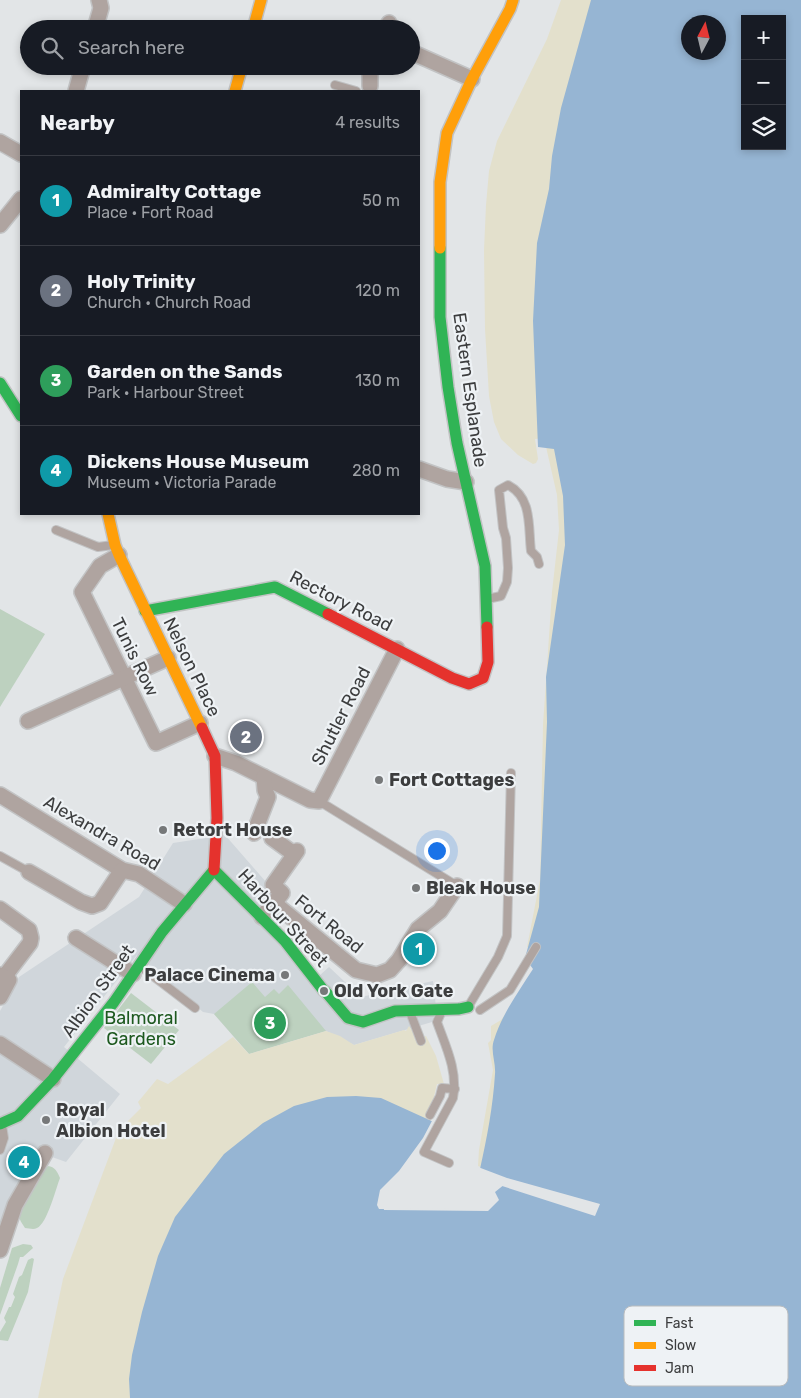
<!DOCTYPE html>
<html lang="en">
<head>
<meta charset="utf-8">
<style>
  body { margin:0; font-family:Rubik,sans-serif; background:#242831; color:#f1f3f6 }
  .controls { position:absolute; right:15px; top:15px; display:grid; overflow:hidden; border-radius:0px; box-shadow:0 2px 8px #0003 }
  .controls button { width:45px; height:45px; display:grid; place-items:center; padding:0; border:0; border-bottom:1px solid #363941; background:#171b24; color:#f1f3f6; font:25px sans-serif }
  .compass { position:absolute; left:681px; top:15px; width:45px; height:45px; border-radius:50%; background:#171b24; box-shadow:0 2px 8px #0003; rotate:7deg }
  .you { position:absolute; left:436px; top:850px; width:18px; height:18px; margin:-12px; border:4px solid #fff; border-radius:50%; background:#1a73e8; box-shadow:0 0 0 8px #1a73e833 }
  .badge { display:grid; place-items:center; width:32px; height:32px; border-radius:50%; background:#0b8043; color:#fff; font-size:16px; font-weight:700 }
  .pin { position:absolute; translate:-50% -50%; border:2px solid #fff; box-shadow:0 1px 5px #0006 }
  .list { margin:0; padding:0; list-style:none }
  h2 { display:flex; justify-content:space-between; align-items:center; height:65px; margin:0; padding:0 20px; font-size:21px }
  h2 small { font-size:16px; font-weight:400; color:#9ea1a6 }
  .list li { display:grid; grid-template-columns:32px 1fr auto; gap:15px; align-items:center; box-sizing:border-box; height:90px; padding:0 20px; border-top:1px solid #363941 }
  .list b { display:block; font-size:19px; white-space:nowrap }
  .list p { margin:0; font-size:16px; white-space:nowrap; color:#9ea1a6 }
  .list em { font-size:16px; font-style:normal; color:#9ea1a6 }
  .icon { flex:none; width:28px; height:28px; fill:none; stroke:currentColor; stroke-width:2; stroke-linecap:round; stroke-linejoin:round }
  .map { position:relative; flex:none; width:801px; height:1398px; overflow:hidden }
  .search { position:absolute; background:#171b24; box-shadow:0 2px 8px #0003; left:20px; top:20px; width:400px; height:55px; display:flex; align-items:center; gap:12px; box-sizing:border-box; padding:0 18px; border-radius:28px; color:#9ea1a6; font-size:19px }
  .panel { position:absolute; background:#171b24; box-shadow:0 2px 8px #0003; left:20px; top:90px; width:400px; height:425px; border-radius:0px }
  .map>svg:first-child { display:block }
</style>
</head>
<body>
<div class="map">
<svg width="801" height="1398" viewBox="0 0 801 1398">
  <rect width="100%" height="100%" fill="#e2e5e7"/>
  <polygon fill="#d0d6db" points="225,835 274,891 253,918 319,976 329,967 361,997 433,981 436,1007 432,1022 354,1045 326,1031 249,1054 214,1014 203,1012 137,955 64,1047 120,1094 66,1162 38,1152 0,1231 0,1011 19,977 139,897 173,843"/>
  <g fill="#bdd1bf">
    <polygon points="0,609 45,634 0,707"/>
    <polygon points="252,982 265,997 274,989 279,994 288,985 326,1031 249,1054 214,1014"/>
    <polygon points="131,993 179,1030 151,1064 104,1028"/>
    <path d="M48,1166C55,1167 57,1171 60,1178C56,1188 47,1224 37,1228C33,1230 29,1228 25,1228C22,1223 19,1220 19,1214C20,1206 41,1172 48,1166Z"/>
    <polygon points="23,1244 31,1245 33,1248 23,1257 20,1257 18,1264 0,1315 0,1288 12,1248"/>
    <polygon points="32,1258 34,1259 28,1292 8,1341 0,1340 0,1332 6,1322 4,1318 9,1307 11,1307 15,1297 13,1294 19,1277 22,1275 28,1260"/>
  </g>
  <g fill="#e3e0cc">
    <polygon points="561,0 608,0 595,582 507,1178 478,1166 479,1150 493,1070 488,1043 491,1040 491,1026 501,1020 531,980 540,955 527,947 540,880 543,725 552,592 559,530 557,495 544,438 535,439 538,459 536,463 533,464 518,455 501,439 494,422 489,396 485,329 484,250 486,205 489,171 497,141 547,39"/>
    <polygon points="409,1026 413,1032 415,1040 426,1036 436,1056 444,1084 437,1084 432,1105 439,1108 418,1140 227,1398 38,1398 63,1279 119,1130 141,1108 138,1102 157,1079 168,1084 233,1037 249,1054 326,1031 340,1036 354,1045 404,1030 406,1031"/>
  </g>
  <path fill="#96b5d3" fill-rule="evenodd" d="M591,0H801V1398H130L129,1379L132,1355L142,1312L158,1256L175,1217L224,1154L263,1123L294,1106L327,1097L356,1096L381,1098L436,1123L407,1164L387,1186L383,1203L384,1210L488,1211L499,1200L495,1192L510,1180L480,1169C487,1138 493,1106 495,1074C496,1062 490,1051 494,1040C502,1014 519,991 533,969L525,958L539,907L547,722L546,677L565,545L563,496L554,449L538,447L533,321L537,243L549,189L552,156L561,108ZM745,19H782V146H745ZM688,22H718V52H688Z"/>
  <g fill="#e2e5e7">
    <polygon points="433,1119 438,1121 438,1124 417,1151 409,1165 389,1188 386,1197 386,1208 459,1209 379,1209 377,1205 380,1190 399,1171 423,1138"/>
    <polygon points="478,1167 507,1178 600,1204 595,1216 499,1185 505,1180 479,1171"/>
  </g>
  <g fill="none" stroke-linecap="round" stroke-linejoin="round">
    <g stroke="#c2c3c4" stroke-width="10">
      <g id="lane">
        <polyline points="335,85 356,91"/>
        <polyline points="56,530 98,547 113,545"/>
        <path d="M487,599L501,596L507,582L508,568L506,538L503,528L499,490L508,485C533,498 528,528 531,551L537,557L539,564"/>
        <polyline points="319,801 457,886"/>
        <polyline points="0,856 29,872"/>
        <polyline points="140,966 195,1008"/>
        <polyline points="468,1007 498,957 507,936 511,773"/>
        <polyline points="480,1010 510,990 536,947"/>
        <polyline points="410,1012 421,1041"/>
        <path d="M441,1013L437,1022C446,1047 458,1071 453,1098L424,1152L449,1163"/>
        <polyline points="430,1115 440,1096 442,1088 455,1089"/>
        <polyline points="0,1150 4,1138 2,1125"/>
      </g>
    </g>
    <g stroke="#c2c3c4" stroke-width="18">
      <g id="street">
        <polyline points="95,29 101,8 99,0"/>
        <polyline points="386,29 389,23"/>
        <polyline points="411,52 472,79"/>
        <polyline points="370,66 370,86"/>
        <polyline points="76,91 83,66"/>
        <polyline points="0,142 21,154"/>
        <polyline points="0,225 21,199"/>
        <polyline points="419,469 447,479 466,482"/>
        <polyline points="119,555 100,566 82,592 156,743 200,723"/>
        <polyline points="28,721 168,658"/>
        <polyline points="215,756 236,763 310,800 319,801 397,649"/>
        <polyline points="0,795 122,870 139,874 184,904"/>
        <polyline points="254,833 268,797 265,790 264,777"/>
        <polyline points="272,838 294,854"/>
        <polyline points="29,872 81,902 92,906 100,903 122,870"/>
        <polyline points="274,903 282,893 273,885 297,851"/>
        <polyline points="0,909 29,930 31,938 30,943 4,977"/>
        <polyline points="262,917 274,903 356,970 377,975 390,970 399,960 418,929 440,911 457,886"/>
        <polyline points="76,938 133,974"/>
        <polyline points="0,975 9,980 0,997"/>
        <polyline points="0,1044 53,1079"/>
        <polyline points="0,1250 15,1205 45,1153"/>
      </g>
    </g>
    <g stroke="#c2c3c4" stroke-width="14">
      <g id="fast">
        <polyline points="440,248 440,317 448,387 457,443 485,566 487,627"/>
        <polyline points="0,383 21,416"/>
        <polyline points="145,611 275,587 328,614"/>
        <polyline points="214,870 285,941 324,991"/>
        <polyline points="325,991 348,1018 363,1022 395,1011 459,1009 468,1007"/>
        <polyline points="0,1124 18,1116 53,1079 114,1002 162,932 214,870"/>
      </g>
    </g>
    <g stroke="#c2c3c4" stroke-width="14">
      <g id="slow">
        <polyline points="253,29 261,0"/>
        <polyline points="235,91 242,66"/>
        <polyline points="440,248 440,182 447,133 472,79 510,9 513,0"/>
        <polyline points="108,514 115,545 119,555 202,728"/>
      </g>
    </g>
    <g stroke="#c2c3c4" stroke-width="14">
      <g id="jam">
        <polyline points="328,614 452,678 469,684 483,678 488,662 487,627"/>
        <polyline points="202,728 215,756 217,818 214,870"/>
      </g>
    </g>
    <use href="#lane" stroke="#afa4a0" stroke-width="8"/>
    <use href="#street" stroke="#afa4a0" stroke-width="15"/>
    <use href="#fast" stroke="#30b455" stroke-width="11"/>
    <use href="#slow" stroke="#ff9f0a" stroke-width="11"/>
    <use href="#jam" stroke="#e5322d" stroke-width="11"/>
  </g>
  <g fill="#767879" stroke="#eef2f5" stroke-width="2">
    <circle cx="379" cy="780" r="5"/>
    <circle cx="163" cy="830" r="5"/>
    <circle cx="416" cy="888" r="5"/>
    <circle cx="285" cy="975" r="5"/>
    <circle cx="324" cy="991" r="5"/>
    <circle cx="46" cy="1120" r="5"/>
  </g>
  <g text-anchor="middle" stroke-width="4.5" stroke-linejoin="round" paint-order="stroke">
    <g font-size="18" fill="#3c3d3e" stroke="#eef2f5">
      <text transform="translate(470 390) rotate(82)" y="6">Eastern Esplanade</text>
      <text transform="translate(341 601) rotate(27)" y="6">Rectory Road</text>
      <text transform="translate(135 657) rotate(64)" y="6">Tunis Row</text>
      <text transform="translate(192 667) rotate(64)" y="6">Nelson Place</text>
      <text transform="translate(341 716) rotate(-63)" y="6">Shutler Road</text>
      <text transform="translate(102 833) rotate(30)" y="6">Alexandra Road</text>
      <text transform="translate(283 918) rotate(48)" y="6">Harbour Street</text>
      <text transform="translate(329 924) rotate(39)" y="6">Fort Road</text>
      <text transform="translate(98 991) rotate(-54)" y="6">Albion Street</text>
    </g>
    <g font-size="18" font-weight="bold" fill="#3c3d3e" stroke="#eef2f5" text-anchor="start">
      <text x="389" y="786">Fort Cottages</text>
      <text x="173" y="836">Retort House</text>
      <text x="426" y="894">Bleak House</text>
      <text x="275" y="981" text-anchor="end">Palace Cinema</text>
      <text x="334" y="997">Old York Gate</text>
      <text x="56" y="1116">Royal<tspan x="56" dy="21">Albion Hotel</tspan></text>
    </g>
    <g font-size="18" fill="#1d591f" stroke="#eef2f5">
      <text x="141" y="1024">Balmoral<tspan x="141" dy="21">Gardens</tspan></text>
    </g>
  </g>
  <rect x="624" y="1306" width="164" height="80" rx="8" fill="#eef2f5" stroke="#b9bcbe" stroke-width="1"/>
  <rect x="634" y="1320" width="22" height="6" fill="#30b455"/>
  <rect x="634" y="1342" width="22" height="7" fill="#ff9f0a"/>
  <rect x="634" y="1365" width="22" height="6" fill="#e5322d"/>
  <g font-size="14" fill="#3c3d3e">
    <text x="665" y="1328">Fast</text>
    <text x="665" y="1350">Slow</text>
    <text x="665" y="1373">Jam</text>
  </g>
</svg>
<div class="controls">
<button>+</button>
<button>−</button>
<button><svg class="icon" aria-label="layers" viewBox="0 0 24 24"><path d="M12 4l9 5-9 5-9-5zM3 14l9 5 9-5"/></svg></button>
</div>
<svg class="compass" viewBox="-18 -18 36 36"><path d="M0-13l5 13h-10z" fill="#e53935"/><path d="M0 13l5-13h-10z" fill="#9ea1a6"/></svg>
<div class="you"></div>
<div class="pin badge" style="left:419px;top:949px;background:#0f9aa8">1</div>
<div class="pin badge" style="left:246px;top:737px;background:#6b7280">2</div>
<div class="pin badge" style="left:270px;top:1023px;background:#2e9e5b">3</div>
<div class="pin badge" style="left:24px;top:1162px;background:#0f9aa8">4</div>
<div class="search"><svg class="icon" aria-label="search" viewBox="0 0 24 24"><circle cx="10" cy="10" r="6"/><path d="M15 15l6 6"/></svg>Search here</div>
<section class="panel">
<h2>Nearby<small>4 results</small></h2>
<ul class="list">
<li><span class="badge" style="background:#0f9aa8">1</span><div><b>Admiralty Cottage</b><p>Place · Fort Road</p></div><em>50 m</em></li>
<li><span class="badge" style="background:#6b7280">2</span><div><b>Holy Trinity</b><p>Church · Church Road</p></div><em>120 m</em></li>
<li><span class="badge" style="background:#2e9e5b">3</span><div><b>Garden on the Sands</b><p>Park · Harbour Street</p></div><em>130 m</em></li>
<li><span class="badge" style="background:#0f9aa8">4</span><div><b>Dickens House Museum</b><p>Museum · Victoria Parade</p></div><em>280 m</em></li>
</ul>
</section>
</div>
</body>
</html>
